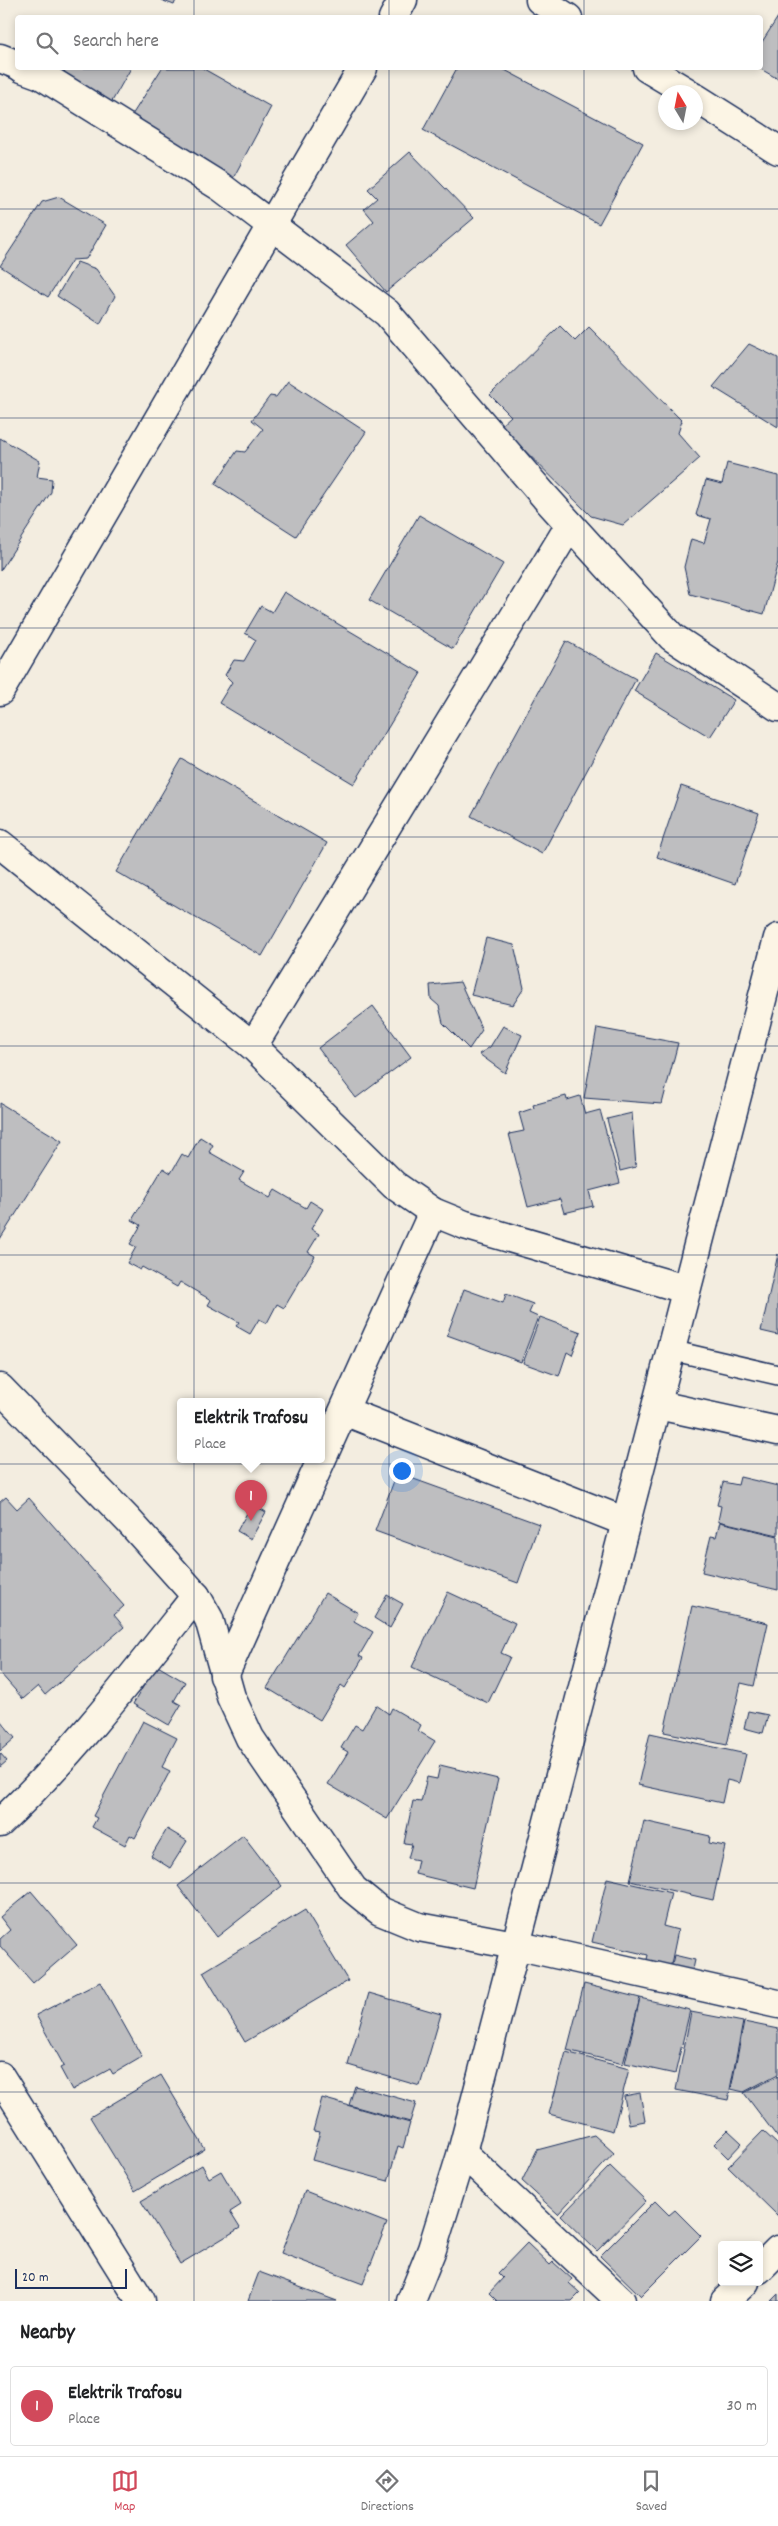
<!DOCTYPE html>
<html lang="en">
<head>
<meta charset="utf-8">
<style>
  body { margin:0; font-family:Dekko,sans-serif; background:#f2f2f2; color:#202124 }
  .controls { position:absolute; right:15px; bottom:15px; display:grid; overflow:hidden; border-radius:5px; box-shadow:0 2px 8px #0003 }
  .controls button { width:45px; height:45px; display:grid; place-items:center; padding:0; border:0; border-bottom:1px solid #e0e0e0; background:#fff; color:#202124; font:25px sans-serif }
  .compass { position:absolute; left:658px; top:85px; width:45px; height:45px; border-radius:50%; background:#fff; box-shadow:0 2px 8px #0003; rotate:350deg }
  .scale { position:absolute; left:15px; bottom:12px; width:112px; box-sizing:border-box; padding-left:5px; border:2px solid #1b2f5e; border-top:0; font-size:14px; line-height:18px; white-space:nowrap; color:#1b2f5e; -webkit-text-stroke:4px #fcf5e5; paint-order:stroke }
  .you { position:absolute; left:401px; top:1470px; width:18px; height:18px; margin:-12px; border:4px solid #fff; border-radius:50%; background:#1a73e8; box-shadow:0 0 0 8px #1a73e833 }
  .badge { display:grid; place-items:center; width:32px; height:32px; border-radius:50%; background:#d1495b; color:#fff; font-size:16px; font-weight:700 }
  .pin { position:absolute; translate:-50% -41px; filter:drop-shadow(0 1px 2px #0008) }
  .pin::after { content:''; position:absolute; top:26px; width:18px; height:15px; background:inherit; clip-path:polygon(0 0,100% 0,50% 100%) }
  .popup { position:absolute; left:177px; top:1398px; width:148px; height:65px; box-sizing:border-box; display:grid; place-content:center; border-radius:5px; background:#fff; filter:drop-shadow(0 1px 4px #0005); font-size:16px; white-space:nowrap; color:#757577 }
  .popup b { font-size:19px; color:#202124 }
  .popup::after { content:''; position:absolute; left:50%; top:100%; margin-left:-10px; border:10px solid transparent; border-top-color:#fff }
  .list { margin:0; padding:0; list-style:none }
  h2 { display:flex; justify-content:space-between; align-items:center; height:65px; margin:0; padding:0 20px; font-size:21px }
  h2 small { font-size:16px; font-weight:400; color:#757577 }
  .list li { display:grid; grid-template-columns:32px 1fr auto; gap:15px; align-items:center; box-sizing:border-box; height:80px; margin:0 10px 10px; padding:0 10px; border:1px solid #e0e0e0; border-radius:5px }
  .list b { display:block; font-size:19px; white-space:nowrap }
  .list p { margin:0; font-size:16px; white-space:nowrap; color:#757577 }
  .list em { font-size:16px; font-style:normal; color:#757577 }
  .icon { flex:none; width:28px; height:28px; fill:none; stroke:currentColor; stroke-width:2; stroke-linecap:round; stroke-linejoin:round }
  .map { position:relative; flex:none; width:778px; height:2301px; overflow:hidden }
  .search { position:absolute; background:#fff; box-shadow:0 2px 8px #0003; left:15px; right:15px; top:15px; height:55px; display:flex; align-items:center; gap:12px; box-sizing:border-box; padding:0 18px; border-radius:5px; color:#757577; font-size:19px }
  .sheet { height:155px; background:#fff }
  nav { display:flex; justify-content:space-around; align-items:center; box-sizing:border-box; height:70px; border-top:1px solid #e0e0e0; background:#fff; font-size:14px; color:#757577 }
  nav a { display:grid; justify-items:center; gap:2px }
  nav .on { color:#d1495b }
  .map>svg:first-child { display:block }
</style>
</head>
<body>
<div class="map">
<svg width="778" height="2301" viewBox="0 0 778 2301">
  <rect width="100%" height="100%" fill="#f3ede0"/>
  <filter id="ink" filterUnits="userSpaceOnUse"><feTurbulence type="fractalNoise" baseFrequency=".02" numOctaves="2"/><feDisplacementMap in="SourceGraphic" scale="10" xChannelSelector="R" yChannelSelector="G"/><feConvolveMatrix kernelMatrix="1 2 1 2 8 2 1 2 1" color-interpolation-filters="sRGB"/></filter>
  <g filter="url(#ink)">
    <g fill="#bebec0" stroke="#1b2f5e">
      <polygon points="161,0 176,0 174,5"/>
      <polygon points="778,17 778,79 759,68 760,45"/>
      <polygon points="66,68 131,68 106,112 59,81"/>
      <polygon points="162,68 202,68 271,107 229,186 127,123"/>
      <polygon points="457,68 501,68 643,143 599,224 423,130"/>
      <polygon points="410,152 474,218 386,292 346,245 374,221 364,209 377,198 368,189"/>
      <polygon points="59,197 106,225 86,259 72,260 48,297 0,266 42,202"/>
      <polygon points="77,262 96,269 115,296 100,324 57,296"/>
      <polygon points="560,326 575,341 589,327 682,421 678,433 700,458 623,525 591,516 500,426 511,416 490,395"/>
      <polygon points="749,344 778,358 778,427 713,387"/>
      <polygon points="288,381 366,432 296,536 215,484 237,451 245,452 263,429 252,420 270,396 276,397"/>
      <polygon points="0,438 40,461 37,477 52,479 51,492 0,571"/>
      <polygon points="727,463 778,476 778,562 764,614 690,594 684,567 691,539 704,543 711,519 696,515 706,480 722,484"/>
      <polygon points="419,515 503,564 453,649 369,600"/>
      <polygon points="284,592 421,673 354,784 219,703 232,682 225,675 234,660 244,661 256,640 245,633 261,606 272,612"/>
      <polygon points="566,641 636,679 542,854 471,816"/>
      <polygon points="656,653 734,700 710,737 634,691"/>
      <polygon points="182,759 327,843 262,956 116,872"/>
      <polygon points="681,786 759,813 735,884 657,857"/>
      <polygon points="486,938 514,945 524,988 513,1005 471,995"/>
      <polygon points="460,982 482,1030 469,1049 443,1023 439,1006 431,999 430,985"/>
      <polygon points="373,1006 411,1057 356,1098 318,1048"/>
      <polygon points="503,1026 522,1035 505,1073 479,1054 490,1047"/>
      <polygon points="597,1028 678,1043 662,1104 584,1098"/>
      <polygon points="566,1096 567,1100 580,1096 585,1114 600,1110 620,1183 589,1191 593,1206 564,1213 560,1199 528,1207 509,1134 524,1131 519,1113 534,1108 533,1105"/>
      <polygon points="0,1103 62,1141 0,1239"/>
      <polygon points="632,1113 636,1167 620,1171 607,1119"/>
      <polygon points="200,1137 213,1145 209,1152 244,1172 239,1180 270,1198 275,1190 306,1208 310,1201 323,1209 311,1229 319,1234 308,1252 315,1256 284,1308 277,1304 267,1323 259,1319 250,1334 236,1326 239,1322 208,1305 211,1300 180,1282 177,1287 142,1267 140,1270 127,1263 136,1247 130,1244 141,1225 132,1220 163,1168 171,1173 182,1154 188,1158"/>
      <polygon points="778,1254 778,1335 761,1331"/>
      <polygon points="464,1289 503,1303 506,1294 533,1304 529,1313 538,1317 521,1362 447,1335"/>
      <polygon points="540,1317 581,1332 572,1355 567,1352 559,1376 523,1363"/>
      <polygon points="397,1473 539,1524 518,1583 375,1531"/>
      <polygon points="740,1477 778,1486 778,1535 718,1521 721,1506 717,1505 723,1482 738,1485"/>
      <polygon points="6,1497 17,1509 29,1498 124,1606 114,1615 124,1627 45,1695 38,1686 23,1699 0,1673 0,1502"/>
      <polygon points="252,1504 266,1512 251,1539 237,1531"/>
      <polygon points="720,1522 778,1536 778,1590 702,1572 711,1536 716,1537"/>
      <polygon points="448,1592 515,1623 501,1653 510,1657 488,1703 412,1667"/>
      <polygon points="325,1593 358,1613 354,1621 373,1632 359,1656 363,1658 345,1688 341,1685 320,1720 267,1688"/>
      <polygon points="387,1595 403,1604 390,1628 374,1618"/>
      <polygon points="692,1606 768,1623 754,1686 741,1683 727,1745 664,1732"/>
      <polygon points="156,1665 185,1682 174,1701 181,1705 169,1725 133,1704"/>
      <polygon points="376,1705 389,1714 392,1708 421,1725 418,1731 435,1741 387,1819 328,1784 348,1752 341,1748 355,1725 362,1729"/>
      <polygon points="748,1711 768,1715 763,1733 744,1728"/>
      <polygon points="0,1720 15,1738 0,1751"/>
      <polygon points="143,1721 177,1738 162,1767 170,1771 135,1838 130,1835 125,1845 92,1827 97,1818 93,1816"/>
      <polygon points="650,1733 746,1754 739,1783 727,1780 722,1803 638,1785"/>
      <polygon points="0,1753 7,1761 0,1767"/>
      <polygon points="440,1765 498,1779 473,1888 415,1874 418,1860 408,1858 412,1844 404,1843 413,1801 421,1802 427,1777 437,1779"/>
      <polygon points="644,1821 710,1836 709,1843 725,1846 713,1900 630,1881"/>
      <polygon points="167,1829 187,1841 170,1868 151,1856"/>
      <polygon points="243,1835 282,1886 217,1937 178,1886"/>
      <polygon points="607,1878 671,1893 663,1926 678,1930 670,1969 646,1964 648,1955 592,1942"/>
      <polygon points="31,1891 77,1945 33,1983 0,1946 0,1939 10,1930 0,1917"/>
      <polygon points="305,1910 348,1981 245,2042 203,1972"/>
      <polygon points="674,1955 695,1960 692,1974 671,1969"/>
      <polygon points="100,1982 142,2057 113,2074 110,2069 72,2090 60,2068 64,2066 36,2015"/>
      <polygon points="584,1984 640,1998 623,2064 567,2050"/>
      <polygon points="369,1993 441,2014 420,2086 348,2065"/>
      <polygon points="640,1998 690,2010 675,2074 625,2063"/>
      <polygon points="691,2012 743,2022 728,2100 676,2090"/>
      <polygon points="744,2022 778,2029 778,2074 744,2092 731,2089"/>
      <polygon points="566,2052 629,2069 613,2131 549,2114"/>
      <polygon points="161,2075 205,2149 135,2191 90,2117"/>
      <polygon points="778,2076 778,2138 744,2093"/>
      <polygon points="355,2086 416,2103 410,2122 349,2105"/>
      <polygon points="640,2093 645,2121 629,2124 624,2096"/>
      <polygon points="322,2098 410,2123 403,2148 398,2146 388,2181 312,2160 320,2132 313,2131"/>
      <polygon points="728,2130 742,2143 728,2158 714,2144"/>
      <polygon points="763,2131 778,2145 778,2216 728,2167"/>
      <polygon points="594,2135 614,2153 558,2214 522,2181 537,2150"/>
      <polygon points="202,2165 209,2178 221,2171 241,2205 230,2212 240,2228 180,2264 141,2201"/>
      <polygon points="610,2166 646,2201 597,2251 561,2216"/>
      <polygon points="305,2191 387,2223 363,2284 281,2253"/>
      <polygon points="655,2201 669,2215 675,2210 701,2236 641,2296 600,2256"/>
      <polygon points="527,2243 550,2265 553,2262 572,2279 569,2283 580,2293 572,2301 497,2301 489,2293 503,2278 498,2273"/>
      <polygon points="259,2272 337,2301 248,2301"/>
      <polygon points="778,2294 778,2301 771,2301"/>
    </g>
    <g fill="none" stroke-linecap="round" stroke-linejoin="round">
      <g stroke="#1b2f5e" stroke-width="22">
        <polyline id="lane" points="670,1350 778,1375"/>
      </g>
      <g stroke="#1b2f5e" stroke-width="31">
        <g id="street">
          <polyline points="540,0 568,18"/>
          <polyline points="393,18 403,0"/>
          <polyline points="0,58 18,65"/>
          <polyline points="22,68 41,75 221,187 387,313 545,497 672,637 778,707"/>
          <polyline points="647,68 687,92"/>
          <polyline points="696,98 778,150"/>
          <polyline points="0,691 363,68"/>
          <polyline points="0,844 253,1046 394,1185 433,1212 465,1225 685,1289"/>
          <polyline points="253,1046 570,525"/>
          <polyline points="0,1388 128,1520 196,1596 209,1619 231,1697 250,1738 353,1889 380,1911 419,1927 515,1945 778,2004"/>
          <polyline points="658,1405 778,1431"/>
          <polyline points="344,1411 626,1522"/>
          <polyline points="224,1676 433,1212"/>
          <path d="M0,1823C73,1754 134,1674 196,1596"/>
          <polyline points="462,2152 621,2301"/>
          <polyline points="759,2269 778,2250"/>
          <polyline points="725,2301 745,2282"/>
        </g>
      </g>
      <g stroke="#1b2f5e" stroke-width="31">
        <g id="secondary">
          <polyline points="0,2076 141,2301"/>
          <polyline points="411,2301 432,2249 462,2152 778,938"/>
        </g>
      </g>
      <use href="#lane" stroke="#fcf5e5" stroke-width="19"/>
      <use href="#street" stroke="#fcf5e5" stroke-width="28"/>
      <use href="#secondary" stroke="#fcf5e5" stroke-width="28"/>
    </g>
  </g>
  <path fill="none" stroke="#1b2f5e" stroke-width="1" stroke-opacity="0.55" d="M194,0V18M389,0V18M584,0V18M194,68V2301M389,68V2301M584,68V2301M0,209H778M0,418H778M0,628H778M0,837H778M0,1046H778M0,1255H778M0,1464H778M0,1673H778M0,1883H778M0,2092H778"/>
</svg>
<div class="controls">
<button><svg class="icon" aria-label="layers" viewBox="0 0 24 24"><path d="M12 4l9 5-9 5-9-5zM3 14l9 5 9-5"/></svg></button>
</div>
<svg class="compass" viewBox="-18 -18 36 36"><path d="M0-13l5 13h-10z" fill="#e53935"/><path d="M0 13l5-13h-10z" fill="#757577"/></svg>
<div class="scale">20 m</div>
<div class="you"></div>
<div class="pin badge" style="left:251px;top:1521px">1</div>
<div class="popup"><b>Elektrik Trafosu</b>Place</div>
<div class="search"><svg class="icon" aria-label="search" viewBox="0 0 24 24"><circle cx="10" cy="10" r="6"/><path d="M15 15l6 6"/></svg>Search here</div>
</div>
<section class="sheet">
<h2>Nearby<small></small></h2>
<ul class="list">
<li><span class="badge">1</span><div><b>Elektrik Trafosu</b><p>Place</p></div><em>30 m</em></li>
</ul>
</section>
<nav>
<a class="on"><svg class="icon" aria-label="map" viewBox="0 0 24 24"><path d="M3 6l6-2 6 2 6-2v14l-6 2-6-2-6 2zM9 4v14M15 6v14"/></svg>Map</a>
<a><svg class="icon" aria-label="directions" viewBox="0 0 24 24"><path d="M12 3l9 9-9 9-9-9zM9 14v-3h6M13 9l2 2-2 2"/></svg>Directions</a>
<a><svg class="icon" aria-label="saved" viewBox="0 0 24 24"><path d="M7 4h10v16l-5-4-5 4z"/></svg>Saved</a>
</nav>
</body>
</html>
